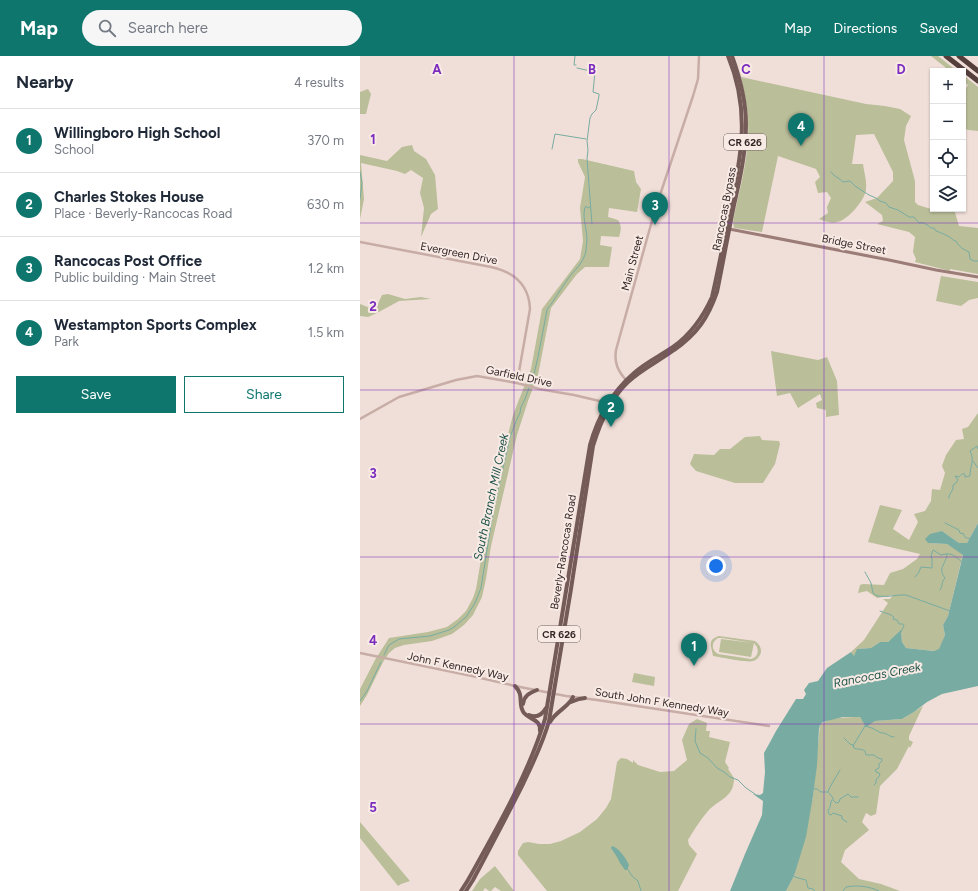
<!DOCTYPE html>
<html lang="en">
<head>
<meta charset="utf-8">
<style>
  body { margin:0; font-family:Figtree,sans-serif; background:#f6f6f7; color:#1f2937 }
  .controls { position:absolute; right:12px; top:12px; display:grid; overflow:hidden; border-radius:0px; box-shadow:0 1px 3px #0004 }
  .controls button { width:36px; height:36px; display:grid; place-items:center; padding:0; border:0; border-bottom:1px solid #e0e1e3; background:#fff; color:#1f2937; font:20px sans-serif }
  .you { position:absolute; left:356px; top:510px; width:14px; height:14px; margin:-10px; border:3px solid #fff; border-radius:50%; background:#1a73e8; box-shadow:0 0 0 6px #1a73e833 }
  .badge { display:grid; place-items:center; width:26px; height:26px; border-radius:50%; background:#0f766e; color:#fff; font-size:13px; font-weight:700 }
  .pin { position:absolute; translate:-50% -33px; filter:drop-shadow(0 1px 2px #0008) }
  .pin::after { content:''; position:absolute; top:21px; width:14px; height:12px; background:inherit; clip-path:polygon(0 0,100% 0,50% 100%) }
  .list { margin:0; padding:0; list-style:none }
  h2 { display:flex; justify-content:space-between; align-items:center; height:52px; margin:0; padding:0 16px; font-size:17px }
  h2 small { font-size:13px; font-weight:400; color:#747a83 }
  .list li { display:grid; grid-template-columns:26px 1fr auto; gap:12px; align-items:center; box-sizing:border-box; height:64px; padding:0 16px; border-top:1px solid #e0e1e3 }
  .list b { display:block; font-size:15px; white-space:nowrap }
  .list p { margin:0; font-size:13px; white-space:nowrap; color:#747a83 }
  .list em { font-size:13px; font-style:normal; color:#747a83 }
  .actions { display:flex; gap:8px; padding:12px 16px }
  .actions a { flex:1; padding:9px 0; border:1px solid #0f766e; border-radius:0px; text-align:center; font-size:14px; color:#0f766e }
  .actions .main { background:#0f766e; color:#fff }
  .icon { flex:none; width:22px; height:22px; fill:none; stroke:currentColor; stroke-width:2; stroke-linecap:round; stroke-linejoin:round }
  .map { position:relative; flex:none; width:618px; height:835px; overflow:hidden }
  header { display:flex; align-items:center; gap:24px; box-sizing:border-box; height:56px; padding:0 20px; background:#0f766e; color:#fff }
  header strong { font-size:19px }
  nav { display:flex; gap:22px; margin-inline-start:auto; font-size:14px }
  .search { width:280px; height:36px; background:#f6f6f7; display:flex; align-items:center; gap:10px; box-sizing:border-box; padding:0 14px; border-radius:22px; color:#747a83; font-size:15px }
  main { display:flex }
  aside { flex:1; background:#fff }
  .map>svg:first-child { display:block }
</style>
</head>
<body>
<header>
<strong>Map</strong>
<div class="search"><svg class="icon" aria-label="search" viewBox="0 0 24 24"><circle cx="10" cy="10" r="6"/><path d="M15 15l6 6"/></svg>Search here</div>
<nav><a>Map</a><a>Directions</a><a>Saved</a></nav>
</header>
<main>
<aside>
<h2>Nearby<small>4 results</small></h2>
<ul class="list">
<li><span class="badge">1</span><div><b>Willingboro High School</b><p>School</p></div><em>370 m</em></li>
<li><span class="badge">2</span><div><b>Charles Stokes House</b><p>Place · Beverly-Rancocas Road</p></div><em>630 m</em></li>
<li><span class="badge">3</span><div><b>Rancocas Post Office</b><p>Public building · Main Street</p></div><em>1.2 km</em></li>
<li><span class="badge">4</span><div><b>Westampton Sports Complex</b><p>Park</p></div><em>1.5 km</em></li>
</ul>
<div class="actions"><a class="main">Save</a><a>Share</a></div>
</aside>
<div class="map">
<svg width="618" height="835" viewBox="0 0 618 835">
  <rect width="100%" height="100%" fill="#f0dfd8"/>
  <g fill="#babe99" fill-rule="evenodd">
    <polygon points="571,0 578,0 597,15 590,15"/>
    <polygon points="603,19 618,31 618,75 608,74 603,72 603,36 608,29 603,25"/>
    <path d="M381,21L506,48L525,50L540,53L551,60L546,70L544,84L555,125V146L558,149L571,153L573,141V153H594L599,170L618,172V218L590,213V215L555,206L556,203L553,196L555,181L549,176L517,168L523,165L522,159L505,146L517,142L533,125V116L514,78L496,79L492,108H503C504,116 507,125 506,133C506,143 487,165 477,166C471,168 465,165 459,163L468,157L467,151L471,142L467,136L458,137L455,126L460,121L456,113L418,100L402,176L374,172L373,166C379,134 390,100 388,66C388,51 384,36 381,21Z"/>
    <polygon points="8,33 11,38 6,58 0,58 0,36"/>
    <polygon points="52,89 54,95 66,103 75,119 78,153 71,158 61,181 64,152 60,137 63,122 51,114 45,118 37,115 1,107 4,143 0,163 0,99 27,105 42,91"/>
    <path d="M218,103H222L274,115L276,126L281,133L277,156L249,152L248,161L258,164C262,170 261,174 259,181L241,180L240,189L252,191L249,211H225L217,218L191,252L178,319L168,345L157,379L131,490L126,523L122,541L113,559L104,569L92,578L72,585L44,589L35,592L29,597L23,606L7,639L0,650V633L15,604L29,582L68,576L87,571L98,563L106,555L113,542L116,533L124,486L142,402L153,359L171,313L182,253L220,203L223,185L220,152L225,121L218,106Z"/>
    <polygon points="581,220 618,226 618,242 609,244 601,250 576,245"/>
    <polygon points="28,238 45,243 61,241 71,243 39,245 17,257 8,261 0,260 0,248 10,252 17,250 22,239"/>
    <polygon points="411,295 458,304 467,301 477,325 479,359 466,361 466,354 457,352 456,347 462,344 460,338 438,352 430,337 417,340"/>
    <polygon points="618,357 618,467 607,487 599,487 582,475 569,487 587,488 603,498 588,560 583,569 585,579 580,593 575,595 546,592 542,586 541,575 528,586 520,586 511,592 498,593 494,601 491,596 504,584 528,547 523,543 530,543 533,539 517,542 507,535 498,537 500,529 503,528 524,529 530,517 543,513 557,503 560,498 508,486 520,449 542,454 533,473 549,484 558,466 554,458 565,455 571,445 572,433 580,434 585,417 582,410 586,399 596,384 604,383 602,373 608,371"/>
    <polygon points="400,380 402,384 419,385 420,388 415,408 403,427 375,427 336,415 330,408 334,398 354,399 360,393 370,393 385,381"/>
    <path d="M359,580L395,585C399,588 401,591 401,596C400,600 397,604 393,605C387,607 360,601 353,600C352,591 346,584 359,580ZM358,582H362L393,587L361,583L359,596L391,601L394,587L397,591C399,597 397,601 391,603L358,598C351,594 351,586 358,582Z"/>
    <polygon points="274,617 295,621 294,630 272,626"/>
    <path d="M563,650L549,680V684L553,686L550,692L549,690L537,713L520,730L516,758L511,760L506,757L502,766L509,774L485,794L481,806L499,823L521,828L540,835H426L434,820L453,740L460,669C469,661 488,661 500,661L506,670L515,665L542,663L554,656Z"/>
    <path d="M337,663L347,667L346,675H350L349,681L370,686L365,706L369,712L368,713L374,722C374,742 359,743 348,755C340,764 334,774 328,784L329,789L337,798L318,835H187L158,799V795L163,787L168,786L179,788H190L201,785L220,776L237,763L246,752L251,743L257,706L261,702L267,703L273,707V704L278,709L300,716L314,715L327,704L322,684L329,668Z"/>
    <polygon points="0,766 50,825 41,828 38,830 0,782"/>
    <polygon points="135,810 154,835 141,835 135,831 131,835 129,835 125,832 123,835 112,835 120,823"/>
  </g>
  <g fill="#78aca2">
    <polygon points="618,467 618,630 582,638 567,646 554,656 542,663 515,665 506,671 500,661 483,661 463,666 460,669 459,673 457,709 453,740 446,781 434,820 426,835 370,835 385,798 402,759 403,745 393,738 400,739 403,737 405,716 404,697 409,688 416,675 436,643 443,643 446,638 444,634 449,627 458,625 467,612 491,596 494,600 497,593 511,592 520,586 528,586 541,574 542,586 546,592 574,595 579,593 585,579 583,569 588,560 603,499 587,488 568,487 565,483 570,478 582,475 599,487 607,487"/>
    <path d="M252,790C260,793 265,801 269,809L267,814H265L260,807L257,801L251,792Z"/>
  </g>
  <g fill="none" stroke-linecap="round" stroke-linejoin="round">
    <g stroke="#78aca2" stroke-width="1">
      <polyline points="215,0 214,9 216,9"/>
      <polyline points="217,12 235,16"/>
      <polyline points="192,93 195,78 226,83"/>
      <polyline points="0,116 2,127 0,143"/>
      <path d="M471,116C474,121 480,122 483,126L490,125L495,130L509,139L516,142L520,145L526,147L529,151L538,154L549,161H554L559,167C565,166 567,169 571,172H574L576,175C577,175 589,180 591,182C596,186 590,183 596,185C599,191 603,193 609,196L610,203L614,205H618"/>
      <polyline points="232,168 227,103 228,94 227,85 230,62 232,58 236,54 239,40 239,38 233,36 235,16"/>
      <polyline points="613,405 618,412"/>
      <path d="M589,442V440L593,433V429L595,428L598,424L595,420L599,421C601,419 602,417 605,418V421L610,420C610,409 615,405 610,395L617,390L618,393"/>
      <polyline points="585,467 599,474 600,477 604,478 604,480 606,482 608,482 610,483"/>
      <path d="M505,516C507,520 509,523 511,527C512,530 512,534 513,537C517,544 538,538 546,539L590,555"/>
      <path d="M555,521L559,516L561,511L572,512V503L571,500L573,494L581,499C592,496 593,499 602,506"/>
      <path d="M580,534C583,530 581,526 585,522C577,512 586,509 587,498"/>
      <path d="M520,555C524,557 531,558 534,561L533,563L537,564L539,568H543L544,570L541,576"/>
      <path d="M24,599L29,589L39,583L70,580L89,574L94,571L106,561L115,547L121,532L133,456L150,381L157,363L160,357L161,351L165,343L174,318L178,301L187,254C188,251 191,249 192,247C197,239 202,231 208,223C215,213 223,208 226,195C226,192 227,187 227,183C227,174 221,157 226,150L228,152L230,151"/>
      <polyline points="0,645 7,635 21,606"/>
      <path d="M505,670L512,672L521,677C527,676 528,681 534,681"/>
      <polyline points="336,673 335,685 340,697 348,702 357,712 364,716 370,721 378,724 386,732 395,738"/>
      <path d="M484,682L490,688L493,689L494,692C497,694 500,692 505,695L506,699H514L518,702L522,703V705L519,708V712L515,714L516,716L519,717L520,719L516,724V727L514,729"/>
      <polyline points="493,690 505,670"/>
      <polyline points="454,733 457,733 461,736 468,736"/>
      <polyline points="468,736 470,731 480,714"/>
      <polyline points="469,737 473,742 473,744 476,747 479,746 480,743 488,738 491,741 498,741"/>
      <polyline points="472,744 471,746 470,751 468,755 469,758 471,759 473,757 482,760 482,763 487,766"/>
      <polyline points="267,812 272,820 278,825 281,835"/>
      <polyline points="433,819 435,821 446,824 448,832 453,833 455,835"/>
      <path d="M483,835L486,831C498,829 508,830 519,835"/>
    </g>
    <g stroke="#c7ada5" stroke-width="2.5">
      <path d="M0,186L131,211C154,216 169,229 170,253L157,327"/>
      <path d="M266,324C258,315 254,307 256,294L295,154L333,40L338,23L339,0"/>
      <polyline points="0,363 39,341 96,324 117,320 157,327 179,333 214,339 248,347"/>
      <polyline points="0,597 112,620 155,630 206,640 237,644 409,670"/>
    </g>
    <polyline stroke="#9b7c77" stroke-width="3" points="369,173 529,204 576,214 618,221"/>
    <g stroke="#755b57" stroke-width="4">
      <path d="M155,630C165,640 157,648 164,657C170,664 181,663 180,675"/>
      <polyline points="211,646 219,643 225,642"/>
      <path d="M163,648C164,640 169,637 177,634"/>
      <path d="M169,659C176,662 182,659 186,652"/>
      <path d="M190,666C196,655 209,651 213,641"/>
      <path d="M101,835L108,824C137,772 168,719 185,663L230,389C238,360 251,337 274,317C286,306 300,300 313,291C331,278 343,261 352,241C358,215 363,189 368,163C380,104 392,58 368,0"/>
      <path d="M106,835L113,824C130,792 147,760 163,728C173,707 183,687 189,665L211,533L233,390C240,367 250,343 268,326C282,313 299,305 314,294C337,278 348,262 357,236C363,207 368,178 374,149C380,123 386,96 386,68C386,45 380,22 372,0"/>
    </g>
    <g stroke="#543f3d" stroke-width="5">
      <polyline points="586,0 618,25"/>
      <polyline points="599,0 618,15"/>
    </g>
  </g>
  <path fill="none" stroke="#7b2cbf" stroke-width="1" stroke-opacity="0.55" d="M154,0V835M309,0V835M464,0V835M0,167H618M0,334H618M0,501H618M0,668H618"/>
  <g text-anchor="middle" stroke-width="4" stroke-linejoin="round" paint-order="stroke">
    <g fill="#f8eae4" stroke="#6e625f" stroke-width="1">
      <rect x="364" y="78" width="42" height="16" rx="3"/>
      <rect x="178" y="570" width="42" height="16" rx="3"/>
    </g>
    <g font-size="10" font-weight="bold" fill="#332726">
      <text x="385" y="90">CR 626</text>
      <text x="199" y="582">CR 626</text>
    </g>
    <g font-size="11" fill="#332726" stroke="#f8eae4">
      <text transform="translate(364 153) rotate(-79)" y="4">Rancocas Bypass</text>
      <text transform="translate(494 188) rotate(11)" y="4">Bridge Street</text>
      <text transform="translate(99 197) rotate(11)" y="4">Evergreen Drive</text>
      <text transform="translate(272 207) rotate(-75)" y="4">Main Street</text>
      <text transform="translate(159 320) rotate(12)" y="4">Garfield Drive</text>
      <text transform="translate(203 496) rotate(-81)" y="4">Beverly-Rancocas Road</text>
      <text transform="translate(98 610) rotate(12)" y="4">John F Kennedy Way</text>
      <text transform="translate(302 646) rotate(9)" y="4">South John F Kennedy Way</text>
    </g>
    <g font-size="12" font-style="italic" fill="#1d534a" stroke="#f8eae4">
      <text transform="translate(131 441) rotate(-78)" y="4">South Branch Mill Creek</text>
      <text transform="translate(517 619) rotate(-11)" y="4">Rancocas Creek</text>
    </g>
  </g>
  <g font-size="13" text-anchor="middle" font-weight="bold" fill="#7b2cbf" stroke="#f8eae4" stroke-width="4" stroke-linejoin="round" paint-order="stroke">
    <text x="77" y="18">A</text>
    <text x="232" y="18">B</text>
    <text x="386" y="18">C</text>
    <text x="541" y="18">D</text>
    <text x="13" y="88">1</text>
    <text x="13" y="255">2</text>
    <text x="13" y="422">3</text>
    <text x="13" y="589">4</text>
    <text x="13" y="756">5</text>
  </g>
</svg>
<div class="controls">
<button>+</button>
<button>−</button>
<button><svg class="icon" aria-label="locate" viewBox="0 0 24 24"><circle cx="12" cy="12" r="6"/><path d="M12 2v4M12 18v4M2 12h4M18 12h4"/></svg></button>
<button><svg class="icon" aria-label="layers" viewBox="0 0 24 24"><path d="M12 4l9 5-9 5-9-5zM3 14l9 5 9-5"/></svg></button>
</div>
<div class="you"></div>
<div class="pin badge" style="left:334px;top:610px">1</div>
<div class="pin badge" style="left:251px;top:371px">2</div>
<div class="pin badge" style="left:295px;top:169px">3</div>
<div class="pin badge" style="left:441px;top:90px">4</div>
</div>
</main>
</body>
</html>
